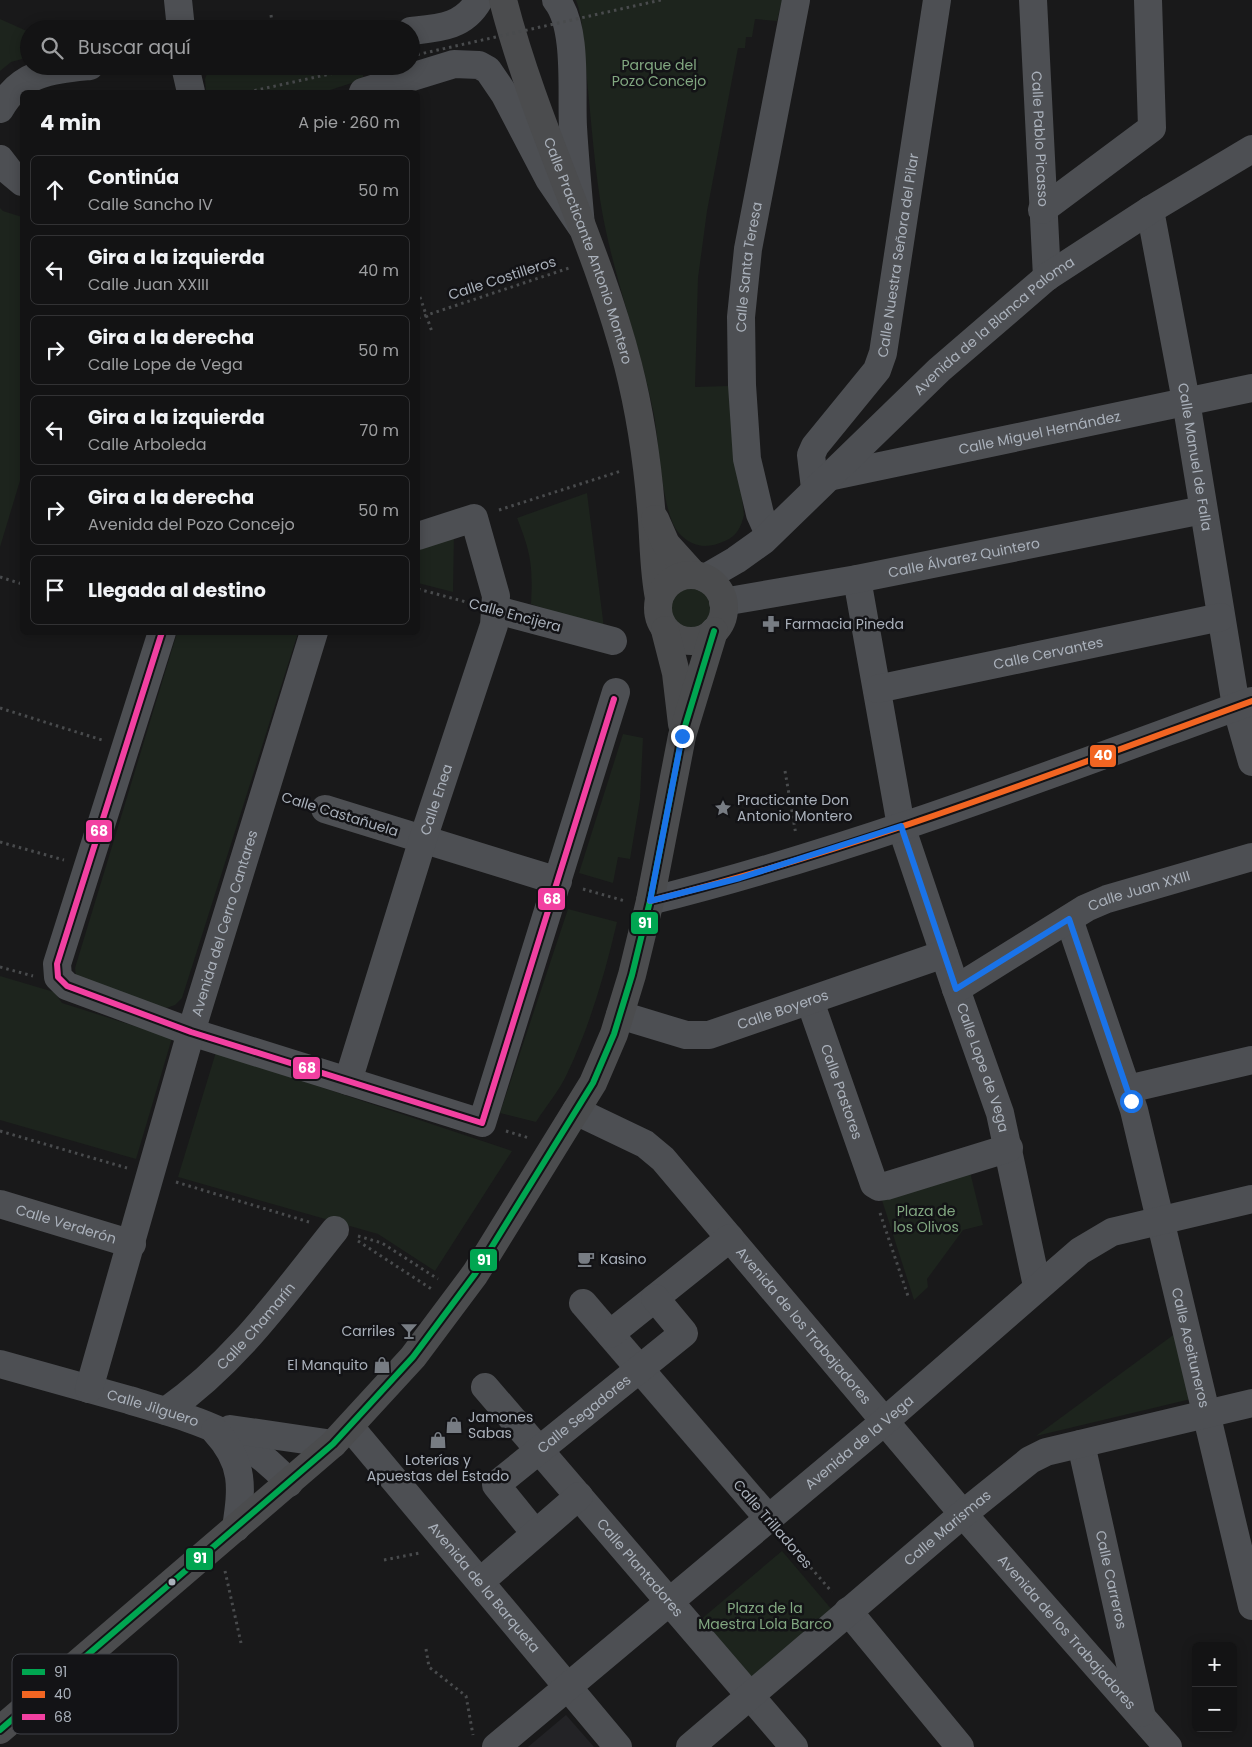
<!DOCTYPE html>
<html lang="es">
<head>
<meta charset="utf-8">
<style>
  body { margin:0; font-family:Poppins,sans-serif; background:#1c1c1d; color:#f1f3f6 }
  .controls { position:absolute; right:15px; bottom:15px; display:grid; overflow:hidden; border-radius:8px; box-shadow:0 2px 12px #0003 }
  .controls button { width:45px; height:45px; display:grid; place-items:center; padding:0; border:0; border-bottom:1px solid #323234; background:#131314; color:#f1f3f6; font:25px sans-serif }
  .stop { position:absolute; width:15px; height:15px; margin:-11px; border:4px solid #1a73e8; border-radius:50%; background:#fff }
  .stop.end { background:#1a73e8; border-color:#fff; box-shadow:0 1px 5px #0008 }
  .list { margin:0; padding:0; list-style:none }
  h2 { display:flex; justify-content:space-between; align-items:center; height:65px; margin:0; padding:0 20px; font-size:21px }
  h2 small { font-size:16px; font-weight:400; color:#9d9ea0 }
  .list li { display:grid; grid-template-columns:32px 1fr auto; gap:15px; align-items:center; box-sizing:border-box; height:70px; margin:0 10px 10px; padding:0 10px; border:1px solid #323234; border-radius:8px }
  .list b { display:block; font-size:19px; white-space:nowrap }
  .list p { margin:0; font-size:16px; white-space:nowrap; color:#9d9ea0 }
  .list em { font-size:16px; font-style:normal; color:#9d9ea0 }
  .icon { flex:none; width:28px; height:28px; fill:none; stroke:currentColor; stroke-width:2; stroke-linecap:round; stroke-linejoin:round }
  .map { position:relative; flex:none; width:1252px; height:1747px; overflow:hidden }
  .search { position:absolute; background:#131314; box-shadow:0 2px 12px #0003; left:20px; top:20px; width:400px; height:55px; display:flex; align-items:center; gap:12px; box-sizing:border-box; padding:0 18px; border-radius:28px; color:#9d9ea0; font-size:19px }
  .panel { position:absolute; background:#131314; box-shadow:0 2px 12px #0003; left:20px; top:90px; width:400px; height:545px; border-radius:8px }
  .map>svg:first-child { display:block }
</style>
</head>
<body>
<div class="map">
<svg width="1252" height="1747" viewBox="0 0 1252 1747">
  <rect width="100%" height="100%" fill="#19191a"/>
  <polygon fill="#232326" points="566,1715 594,1747 528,1747"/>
  <g fill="#1d241d">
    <path d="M576,0H782L777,21L755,19L752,37H746L745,48H738L707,211L698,278L695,387L729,386L744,515C741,527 737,536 725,541C707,549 692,548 678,532C662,513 659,442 654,415C640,342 611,272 600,199C593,153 590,106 585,60C583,40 583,18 576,0Z"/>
    <polygon points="0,19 29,32 29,57 11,62 0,71"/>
    <polygon points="210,66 361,66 364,79 324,92 206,92 205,79"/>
    <polygon points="0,208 3,211 22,217 22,474 0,547"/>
    <path d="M587,493L604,628L531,604C533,566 531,553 517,518Z"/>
    <polygon points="454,531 453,592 418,583 418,543"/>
    <circle cx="691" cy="609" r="21"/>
    <polygon points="177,633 298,633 182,998 175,1005 166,1008 83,982 76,977 75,968"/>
    <polygon points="623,734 643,738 640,799 630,859 618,857 613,883 579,873"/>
    <path d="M568,909L617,922C605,974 590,1025 567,1074C559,1091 546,1106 536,1122L500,1113Z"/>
    <polygon points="0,976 54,992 62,1003 172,1038 136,1159 0,1120"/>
    <polygon points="216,1052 512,1151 435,1271 378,1234 178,1177"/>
    <polygon points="969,1168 983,1225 963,1230 927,1279 928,1287 914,1300 881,1197"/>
    <polygon points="1176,1333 1191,1399 1036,1436"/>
    <polygon points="782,1551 833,1611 750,1681 699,1621"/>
  </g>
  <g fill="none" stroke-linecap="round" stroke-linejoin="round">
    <g stroke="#494b4d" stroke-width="3" stroke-dasharray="2.5 4" stroke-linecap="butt">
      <polyline points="271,15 273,29"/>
      <polyline points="248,92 348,70"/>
      <polyline points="420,297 432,332"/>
      <polyline points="418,318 569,268"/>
      <polyline points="499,510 621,471"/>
      <polyline points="0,577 22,584"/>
      <polyline points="418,589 470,603"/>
      <polyline points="0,708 102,740"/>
      <polyline points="785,771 796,835"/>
      <polyline points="0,842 64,860"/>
      <polyline points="583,889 625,901"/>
      <polyline points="0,967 33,976"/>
      <polyline points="0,1131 127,1168"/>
      <polyline points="506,1131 529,1138"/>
      <polyline points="176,1182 309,1222"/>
      <polyline points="880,1213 909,1299"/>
      <polyline points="358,1236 382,1243 438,1279"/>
      <polyline points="358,1241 433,1290"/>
      <polyline points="785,1538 832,1592"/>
      <polyline points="384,1560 420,1553"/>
      <polyline points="225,1571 241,1643"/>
      <polyline points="426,1649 429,1667 466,1696 473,1735"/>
    </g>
    <g stroke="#4d4f53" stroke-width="28">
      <polyline points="178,0 181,29"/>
      <path id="s1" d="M1033,0L1047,277"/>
      <path d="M411,31C439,28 464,27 479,0"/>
      <polyline points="185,66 191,92"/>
      <path d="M363,92L454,64L479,65L488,70L505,95L549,179L581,226C578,193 575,160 573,127C571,93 578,27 556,0"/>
      <path d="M0,109C21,72 51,70 90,66"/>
      <polyline points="0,159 10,172 22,182"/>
      <polyline points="1042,210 1152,128 1148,0"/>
      <path id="s2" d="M1150,210L1186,401L1236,706L1252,762"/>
      <path id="s3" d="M828,477L1252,388"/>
      <path id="s4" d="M815,488L811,455L815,446L877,370L883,353L937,0"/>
      <path id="s5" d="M769,534L760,514L747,459L742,385L741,317L748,249L796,0"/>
      <path id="s6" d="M705,578L736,560L764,540L939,370L1047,277L1150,210L1252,149"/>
      <path id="s7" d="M857,579L901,826L956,989L1000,1113L1037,1286"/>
      <path id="s8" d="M723,602L857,579L1203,510"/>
      <polyline points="497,610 613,641"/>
      <polyline points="162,632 57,964 58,977 67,986 191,1032 482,1123 616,692"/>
      <path id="s9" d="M877,689L1221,617"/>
      <polyline points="325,809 558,881"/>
      <path d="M650,901C855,850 1054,773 1252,701"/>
      <path id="s10" d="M1069,919L1134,1110L1252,1606"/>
      <path id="s11" d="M956,989L1086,908L1107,899L1252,857"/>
      <path id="s12" d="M810,1001L874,1184L879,1187L886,1186L1009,1148"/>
      <path id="s13" d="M620,1015L686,1035H709L944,954"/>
      <path id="s14" d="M348,1081L423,839L494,625L496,596L474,518L418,536"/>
      <polyline points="1128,1089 1252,1060"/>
      <path id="s15" d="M576,1111L645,1144L663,1159L963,1514L1168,1747"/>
      <path id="s16" d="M0,1204L132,1244"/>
      <polyline points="583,1303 768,1518"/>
      <polyline points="610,1334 730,1238"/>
      <path id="s17" d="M0,1364C43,1376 86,1388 129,1400C194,1420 242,1430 289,1483"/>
      <path id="s18" d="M485,1387L794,1747"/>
      <path id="s19" d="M89,1389L191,1032L314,632"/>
      <path id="s20" d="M166,1411C236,1362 282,1296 335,1230"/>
      <path id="s21" d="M350,1427L618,1747"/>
      <polyline points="230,1429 333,1444"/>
      <path d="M215,1431C245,1463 242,1488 236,1528"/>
      <path id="s22" d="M1081,1444L1141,1713"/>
      <path id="s23" d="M535,1533L496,1485L684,1333L655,1298"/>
      <polyline points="481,1581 579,1496"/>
      <polyline points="848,1611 960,1747"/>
      <path id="s24" d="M496,1747L885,1421L1080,1251L1112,1232L1252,1199"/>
      <path id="s25" d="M690,1747L963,1514L1030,1460L1046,1452L1252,1403"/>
    </g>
    <g stroke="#4b4c4e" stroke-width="28">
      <path id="s26" d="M503,0C535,125 596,241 628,365C640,412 647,460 651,507C654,538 653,568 659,598"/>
      <polyline points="655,519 666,544 694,575"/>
      <circle cx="691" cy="608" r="33"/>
      <polyline points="665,630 676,673 682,724"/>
      <polyline points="0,1730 333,1444 413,1357 475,1274 593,1083 614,1034 632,975 650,901 682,736 714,631"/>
    </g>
    <polyline stroke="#494b4d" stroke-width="3" stroke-dasharray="2.5 4" stroke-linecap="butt" points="411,56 661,0"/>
    <g stroke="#131316" stroke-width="10">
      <polyline id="bus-1" points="0,1730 333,1444 413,1357 475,1274 593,1083 614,1034 632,975 650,901 682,736 714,631"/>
    </g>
    <g stroke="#131316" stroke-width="10">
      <path id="bus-2" d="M650,901C855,850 1054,773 1252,701"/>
    </g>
    <g stroke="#131316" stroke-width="10">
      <polyline id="bus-3" points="162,632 57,964 58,977 67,986 191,1032 482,1123 614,699"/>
    </g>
    <use href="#bus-1" stroke="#00a651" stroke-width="6"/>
    <use href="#bus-2" stroke="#f26522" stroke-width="6"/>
    <use href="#bus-3" stroke="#f240a1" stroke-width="6"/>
  </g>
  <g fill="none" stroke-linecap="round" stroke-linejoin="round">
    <polyline stroke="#1a73e8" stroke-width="6" points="682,736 650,901 740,878 901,826 956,989 1069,919 1131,1101"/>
  </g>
  <defs>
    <g id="pharmacy-bare" transform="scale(1.35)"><path d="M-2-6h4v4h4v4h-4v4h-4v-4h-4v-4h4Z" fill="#777c83" stroke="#131316" stroke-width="2.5" paint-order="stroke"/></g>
    <g id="sight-bare" transform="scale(1.35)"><path d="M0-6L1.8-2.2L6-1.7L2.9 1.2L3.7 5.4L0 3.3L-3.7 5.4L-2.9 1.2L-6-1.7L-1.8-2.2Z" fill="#777c83" stroke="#131316" stroke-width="2.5" paint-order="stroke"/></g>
    <g id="cafe-bare" transform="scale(1.35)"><path d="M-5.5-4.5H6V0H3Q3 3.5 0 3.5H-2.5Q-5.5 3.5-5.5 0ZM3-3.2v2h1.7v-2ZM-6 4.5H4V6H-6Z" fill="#777c83" stroke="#131316" stroke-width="2.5" paint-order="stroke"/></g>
    <g id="bar-bare" transform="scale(1.35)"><path d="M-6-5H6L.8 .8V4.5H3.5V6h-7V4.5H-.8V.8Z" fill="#777c83" stroke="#131316" stroke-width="2.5" paint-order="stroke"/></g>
    <g id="shop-bare" transform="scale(1.35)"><path d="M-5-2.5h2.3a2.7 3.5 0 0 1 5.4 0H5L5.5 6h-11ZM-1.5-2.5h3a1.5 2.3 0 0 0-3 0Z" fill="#777c83" stroke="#131316" stroke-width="2.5" paint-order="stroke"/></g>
  </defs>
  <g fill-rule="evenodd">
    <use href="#pharmacy-bare" x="771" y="624"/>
    <use href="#sight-bare" x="723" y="808"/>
    <use href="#cafe-bare" x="586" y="1259"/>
    <use href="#bar-bare" x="409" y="1331"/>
    <use href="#shop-bare" x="382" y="1365"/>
    <use href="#shop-bare" x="454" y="1425"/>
    <use href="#shop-bare" x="438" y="1440"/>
  </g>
  <circle fill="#aab1bb" stroke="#131316" stroke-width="2" cx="172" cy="1582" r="4.5"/>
  <g text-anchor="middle" stroke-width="5" stroke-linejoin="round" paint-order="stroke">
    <g font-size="14" fill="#81a780" stroke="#131316">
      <text x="659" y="70">Parque del<tspan x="659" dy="16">Pozo Concejo</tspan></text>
      <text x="926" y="1216">Plaza de<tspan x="926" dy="16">los Olivos</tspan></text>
      <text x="765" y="1613">Plaza de la<tspan x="765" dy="16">Maestra Lola Barco</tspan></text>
    </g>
    <g font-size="14" fill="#aab1bb" stroke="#131316">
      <text dy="5" stroke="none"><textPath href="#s1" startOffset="139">Calle Pablo Picasso</textPath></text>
      <text dy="5" stroke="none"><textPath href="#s26" startOffset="265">Calle Practicante Antonio Montero</textPath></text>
      <text dy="5" stroke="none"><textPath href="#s4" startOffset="258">Calle Nuestra Señora del Pilar</textPath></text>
      <text dy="5" stroke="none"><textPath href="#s5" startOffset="271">Calle Santa Teresa</textPath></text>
      <text transform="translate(502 278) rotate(-18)" y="5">Calle Costilleros</text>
      <text dy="5" stroke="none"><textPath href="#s6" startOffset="385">Avenida de la Blanca Paloma</textPath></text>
      <text dy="5" stroke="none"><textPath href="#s3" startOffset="216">Calle Miguel Hernández</textPath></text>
      <text dy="5" stroke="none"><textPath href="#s2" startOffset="251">Calle Manuel de Falla</textPath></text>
      <text dy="5" stroke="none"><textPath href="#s8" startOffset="245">Calle Álvarez Quintero</textPath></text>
      <text transform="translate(515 615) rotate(15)" y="5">Calle Encijera</text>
      <text dy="5" stroke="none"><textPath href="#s9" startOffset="175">Calle Cervantes</textPath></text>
      <text dy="5" stroke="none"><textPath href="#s14" startOffset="295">Calle Enea</textPath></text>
      <text transform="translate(340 814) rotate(17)" y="5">Calle Castañuela</text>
      <text dy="5" stroke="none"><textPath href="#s11" startOffset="209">Calle Juan XXIII</textPath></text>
      <text dy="5" stroke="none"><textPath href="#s19" startOffset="485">Avenida del Cerro Cantares</textPath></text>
      <text dy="5" stroke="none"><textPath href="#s13" startOffset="170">Calle Boyeros</textPath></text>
      <text dy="5" stroke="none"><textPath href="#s7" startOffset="506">Calle Lope de Vega</textPath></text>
      <text dy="5" stroke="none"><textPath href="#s12" startOffset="96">Calle Pastores</textPath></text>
      <text dy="5" stroke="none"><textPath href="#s16" startOffset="69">Calle Verderón</textPath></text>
      <text dy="5" stroke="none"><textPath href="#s15" startOffset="318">Avenida de los Trabajadores</textPath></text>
      <text dy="5" stroke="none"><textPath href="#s20" startOffset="124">Calle Chamarín</textPath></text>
      <text dy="5" stroke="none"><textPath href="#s10" startOffset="446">Calle Aceituneros</textPath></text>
      <text dy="5" stroke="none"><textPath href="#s17" startOffset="159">Calle Jilguero</textPath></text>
      <text dy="5" stroke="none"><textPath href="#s23" startOffset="175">Calle Segadores</textPath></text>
      <text dy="5" stroke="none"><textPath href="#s24" startOffset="474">Avenida de la Vega</textPath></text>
      <text transform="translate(773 1524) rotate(49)" y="5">Calle Trilladores</text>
      <text dy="5" stroke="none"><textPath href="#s25" startOffset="338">Calle Marismas</textPath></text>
      <text dy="5" stroke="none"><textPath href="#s18" startOffset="238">Calle Plantadores</textPath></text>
      <text dy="5" stroke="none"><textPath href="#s22" startOffset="139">Calle Carreros</textPath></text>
      <text dy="5" stroke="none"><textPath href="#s21" startOffset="209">Avenida de la Barqueta</textPath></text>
      <text dy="5" stroke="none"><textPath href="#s15" startOffset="722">Avenida de los Trabajadores</textPath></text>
    </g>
    <g font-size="14" fill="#aab1bb" stroke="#131316" text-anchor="start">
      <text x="785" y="629">Farmacia Pineda</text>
      <text x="737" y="805">Practicante Don<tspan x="737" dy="16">Antonio Montero</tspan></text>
      <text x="600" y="1264">Kasino</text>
      <text x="395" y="1336" text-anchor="end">Carriles</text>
      <text x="368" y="1370" text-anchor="end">El Manquito</text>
      <text x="468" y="1422">Jamones<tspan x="468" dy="16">Sabas</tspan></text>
      <text x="438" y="1465" text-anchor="middle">Loterías y<tspan x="438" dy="16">Apuestas del Estado</tspan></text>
    </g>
  </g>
  <rect x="12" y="1654" width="166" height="80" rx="8" fill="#131316" stroke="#404248" stroke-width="1"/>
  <rect x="22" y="1669" width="23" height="6" fill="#00a651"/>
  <rect x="22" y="1691" width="23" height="7" fill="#f26522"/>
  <rect x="22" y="1714" width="23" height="6" fill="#f240a1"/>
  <g font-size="14" fill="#aab1bb">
    <text x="54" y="1677">91</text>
    <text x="54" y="1699">40</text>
    <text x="54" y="1722">68</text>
  </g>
  <g stroke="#131316" stroke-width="2">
    <rect x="1089" y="744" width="28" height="24" rx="5" fill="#f26522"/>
    <rect x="85" y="819" width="28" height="24" rx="5" fill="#f240a1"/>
    <rect x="537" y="887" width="29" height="24" rx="5" fill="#f240a1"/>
    <rect x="630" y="911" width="29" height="24" rx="5" fill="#00a651"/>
    <rect x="292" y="1056" width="29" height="24" rx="5" fill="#f240a1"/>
    <rect x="469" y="1248" width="29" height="24" rx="5" fill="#00a651"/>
    <rect x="185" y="1547" width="29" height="24" rx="5" fill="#00a651"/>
  </g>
  <g font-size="14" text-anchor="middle" font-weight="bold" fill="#fff">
    <text x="1103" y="760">40</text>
    <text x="99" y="836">68</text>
    <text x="552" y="904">68</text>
    <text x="645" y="928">91</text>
    <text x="307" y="1073">68</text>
    <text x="484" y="1265">91</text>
    <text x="200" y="1563">91</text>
  </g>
</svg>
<div class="controls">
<button>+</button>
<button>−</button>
</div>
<div class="stop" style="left:1131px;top:1101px"></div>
<div class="stop end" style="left:682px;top:736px"></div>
<div class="search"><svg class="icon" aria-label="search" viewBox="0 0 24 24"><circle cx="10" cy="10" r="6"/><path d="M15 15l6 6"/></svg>Buscar aquí</div>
<section class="panel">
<h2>4 min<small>A pie · 260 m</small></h2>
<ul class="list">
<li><svg class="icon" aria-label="ahead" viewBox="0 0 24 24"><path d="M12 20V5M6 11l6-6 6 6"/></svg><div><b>Continúa</b><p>Calle Sancho IV</p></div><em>50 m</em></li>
<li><svg class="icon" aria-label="left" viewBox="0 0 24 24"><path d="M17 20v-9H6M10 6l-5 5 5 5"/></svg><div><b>Gira a la izquierda</b><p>Calle Juan XXIII</p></div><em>40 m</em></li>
<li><svg class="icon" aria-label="right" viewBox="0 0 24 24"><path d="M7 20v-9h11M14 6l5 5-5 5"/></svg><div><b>Gira a la derecha</b><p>Calle Lope de Vega</p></div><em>50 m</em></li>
<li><svg class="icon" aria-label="left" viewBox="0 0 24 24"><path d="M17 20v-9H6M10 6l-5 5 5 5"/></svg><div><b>Gira a la izquierda</b><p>Calle Arboleda</p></div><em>70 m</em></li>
<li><svg class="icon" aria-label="right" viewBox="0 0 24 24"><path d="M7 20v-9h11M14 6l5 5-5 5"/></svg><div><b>Gira a la derecha</b><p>Avenida del Pozo Concejo</p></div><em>50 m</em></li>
<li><svg class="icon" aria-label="arrive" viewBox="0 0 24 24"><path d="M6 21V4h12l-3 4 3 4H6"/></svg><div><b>Llegada al destino</b></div></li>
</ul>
</section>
</div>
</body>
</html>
